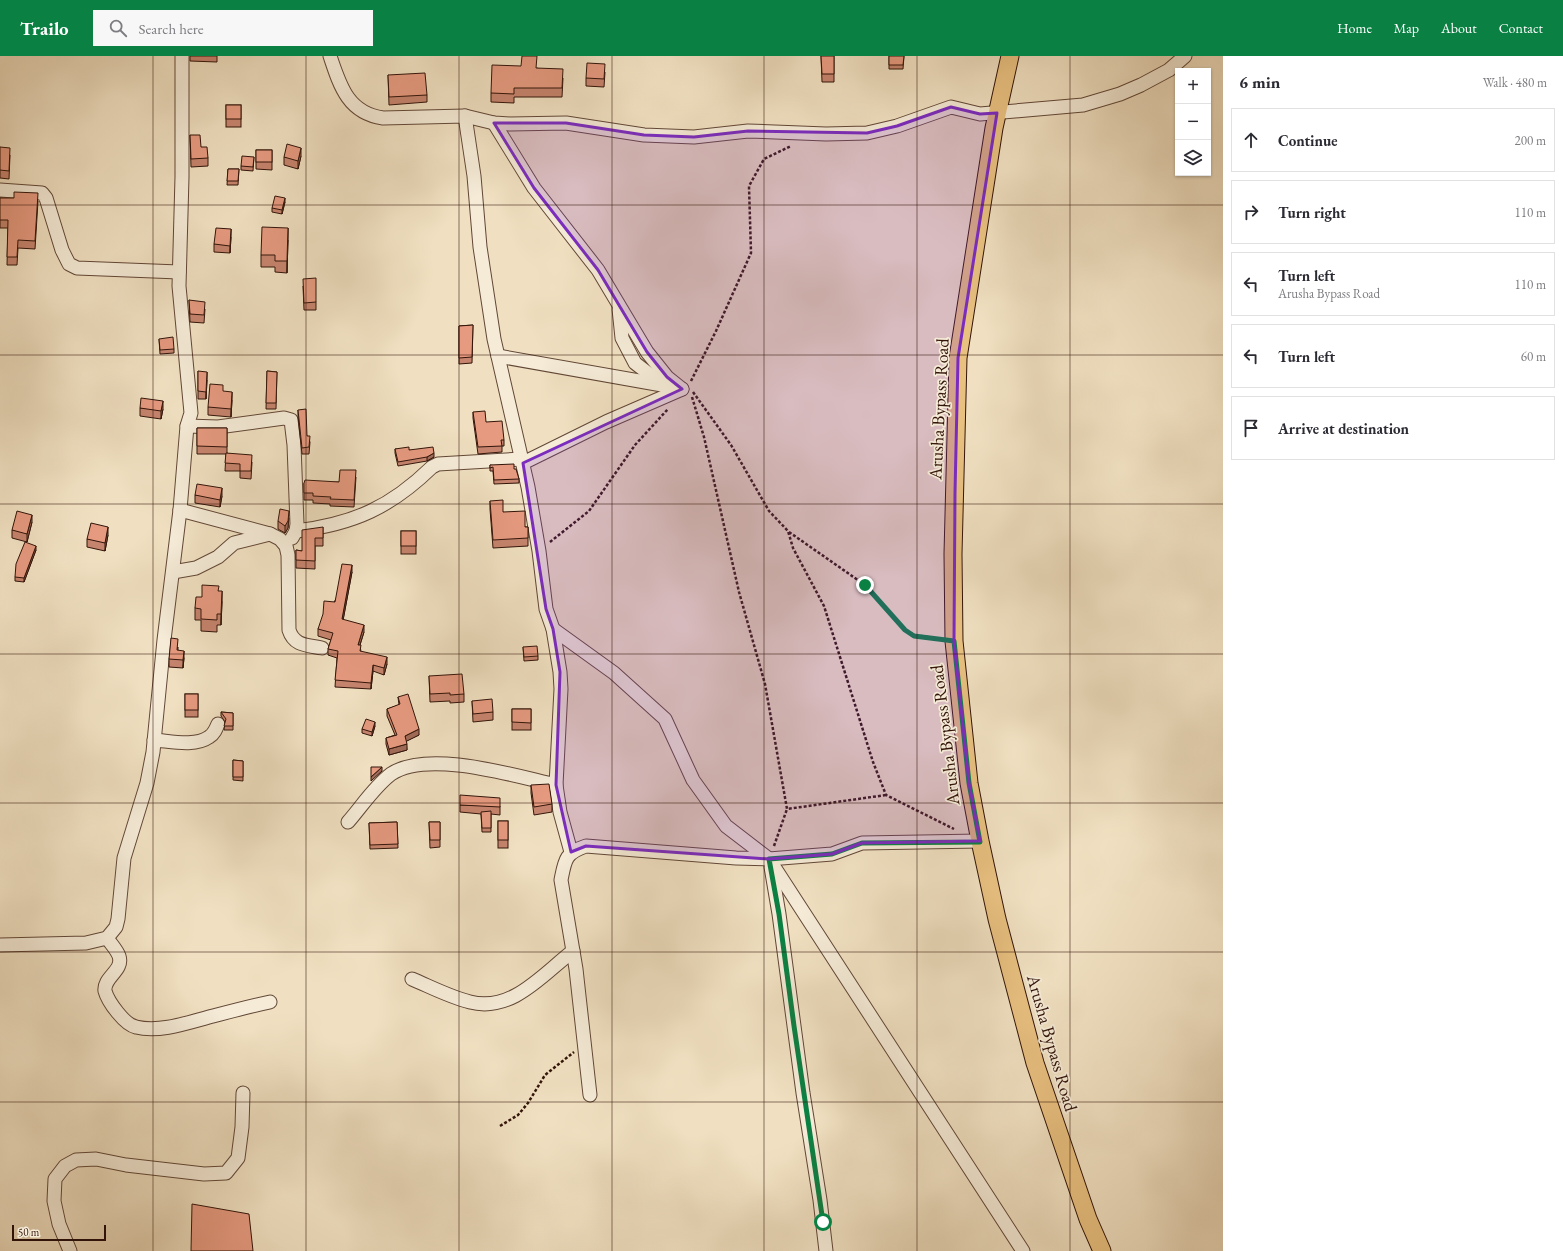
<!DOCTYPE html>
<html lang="en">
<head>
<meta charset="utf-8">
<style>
  body { margin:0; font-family:"EB Garamond",serif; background:#f7f7f7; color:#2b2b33 }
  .controls { position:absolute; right:12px; top:12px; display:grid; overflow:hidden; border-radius:0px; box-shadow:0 1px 3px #0004 }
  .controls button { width:36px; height:36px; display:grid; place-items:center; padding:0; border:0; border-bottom:1px solid #e1e1e2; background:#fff; color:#2b2b33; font:20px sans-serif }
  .scale { position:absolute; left:12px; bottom:10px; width:94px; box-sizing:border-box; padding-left:4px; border:2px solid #321409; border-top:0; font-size:11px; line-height:14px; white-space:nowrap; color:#321409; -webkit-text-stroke:3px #f5ebd7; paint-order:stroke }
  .stop { position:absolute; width:12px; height:12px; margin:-9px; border:3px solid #0b8043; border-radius:50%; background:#fff }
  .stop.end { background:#0b8043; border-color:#fff; box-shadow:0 1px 4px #0008 }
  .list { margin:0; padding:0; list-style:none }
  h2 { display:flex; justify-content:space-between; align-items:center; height:52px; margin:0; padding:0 16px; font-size:17px }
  h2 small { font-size:13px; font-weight:400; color:#7c7c81 }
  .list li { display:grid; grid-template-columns:26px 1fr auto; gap:12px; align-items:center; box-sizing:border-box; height:64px; margin:0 8px 8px; padding:0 8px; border:1px solid #e1e1e2; border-radius:0px }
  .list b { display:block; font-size:15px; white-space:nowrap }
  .list p { margin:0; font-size:13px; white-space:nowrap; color:#7c7c81 }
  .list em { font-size:13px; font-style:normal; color:#7c7c81 }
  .icon { flex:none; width:22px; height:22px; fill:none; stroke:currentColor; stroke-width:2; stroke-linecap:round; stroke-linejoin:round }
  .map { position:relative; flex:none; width:1223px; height:1195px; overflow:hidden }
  header { display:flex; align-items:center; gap:24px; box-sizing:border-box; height:56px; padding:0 20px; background:#0b8043; color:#fff }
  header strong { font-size:19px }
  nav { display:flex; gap:22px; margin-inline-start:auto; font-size:14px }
  .search { width:280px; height:36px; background:#f7f7f7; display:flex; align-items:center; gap:10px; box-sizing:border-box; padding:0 14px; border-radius:0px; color:#7c7c81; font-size:15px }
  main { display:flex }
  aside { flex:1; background:#fff }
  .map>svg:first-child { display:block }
</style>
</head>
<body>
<header>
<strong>Trailo</strong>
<div class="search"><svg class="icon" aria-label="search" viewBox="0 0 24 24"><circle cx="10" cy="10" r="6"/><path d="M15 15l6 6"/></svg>Search here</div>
<nav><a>Home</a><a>Map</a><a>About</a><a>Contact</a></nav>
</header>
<main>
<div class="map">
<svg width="1223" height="1195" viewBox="0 0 1223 1195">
  <rect width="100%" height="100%" fill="#f0e0c1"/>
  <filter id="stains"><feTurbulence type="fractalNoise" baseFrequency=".005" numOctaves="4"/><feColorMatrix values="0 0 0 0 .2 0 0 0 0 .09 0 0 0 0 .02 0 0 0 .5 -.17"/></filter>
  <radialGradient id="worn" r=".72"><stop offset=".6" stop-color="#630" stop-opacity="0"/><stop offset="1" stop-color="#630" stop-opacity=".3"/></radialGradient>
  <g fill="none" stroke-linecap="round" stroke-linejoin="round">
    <g stroke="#624737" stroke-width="15">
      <g id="minor">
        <path d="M330,0C340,30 348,57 383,62L465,60L494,67L510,68L566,67L644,79L694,81L748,75L826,78L867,77L897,70L951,51L980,58L1083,49L1120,38L1141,29L1169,14L1185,0"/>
        <polyline points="465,60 474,120 480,191 494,283 528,431 539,495 546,553 553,573 560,616 561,633 556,729 560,756 571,796"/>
        <polyline points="494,67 534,132 598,214 647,296 667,321 682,333"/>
        <polyline points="0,134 42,137 46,142 62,194 69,208 77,212 179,216"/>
        <polyline points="619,253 622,282 635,307 658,325 663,327"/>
        <polyline points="498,300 679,332"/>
        <polyline points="187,370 218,371 284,362 291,364 294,389 297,468 296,475 292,482"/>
        <polyline points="523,407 606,366 682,333"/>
        <path d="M180,454L270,478L280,483L286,490L288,499L289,574C294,590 307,589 322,592"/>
        <path d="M296,475C354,468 391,451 432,411L438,408L522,403"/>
        <polyline points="173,516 196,512 218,501 234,487 270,478"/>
        <polyline points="553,573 614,617 665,663 693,724 726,770 769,803 1023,1195"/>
        <path d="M154,684C170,685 195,691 209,681C214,678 216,673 218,668"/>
        <path d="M348,766C362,750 374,731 391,718C428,693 515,720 556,729"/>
        <polyline points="771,811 779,858 803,1037 820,1144 826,1195"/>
        <path d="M107,882C111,888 117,894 119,900C124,915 103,921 105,935C108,946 125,969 136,971C160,977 190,966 213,960C232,955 251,950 270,946"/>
        <polyline points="0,889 86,887 107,882 116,871 118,863 124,802 147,727 153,696 164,584 180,454 187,370 191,357 179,230 182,121 182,0"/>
        <path d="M412,923C431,931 450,941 470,946C512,957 543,918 573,895"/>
        <path d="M590,1039L576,913L561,824C565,804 565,797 586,790L736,802L769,803L832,798L862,787L980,785"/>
        <polyline points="70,1195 59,1168 54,1145 55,1123 65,1110 76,1104 96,1103 126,1109 204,1118 226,1117 238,1102 242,1071 243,1037"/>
      </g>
    </g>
    <g stroke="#321409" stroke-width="19">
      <polyline id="major" points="1010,0 994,72 958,302 953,498 954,585 969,727 980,785 997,863 1035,1007 1088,1163 1102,1195"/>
    </g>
    <g stroke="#321409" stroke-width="2.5" stroke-dasharray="3 2" stroke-linecap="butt">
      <polyline points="691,325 716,275 751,197 749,130 764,103 791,90"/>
      <polyline points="693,336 731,389 769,455 788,475 793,492 824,550 873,706 886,739 954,773"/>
      <polyline points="692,341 704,381 739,536 765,628 787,753 886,739"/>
      <polyline points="789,476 865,529 905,574 914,579 940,583"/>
      <polyline points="550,486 589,455 635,389 668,353"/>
      <polyline points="774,790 787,753"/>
      <polyline points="500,1070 518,1059 528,1047 545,1019 574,996"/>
    </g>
    <use href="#minor" stroke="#f5ebd7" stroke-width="13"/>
    <use href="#major" stroke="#e8c080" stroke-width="17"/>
  </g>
  <g fill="#c6846e" stroke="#321409">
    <polygon points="190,0 217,0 217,6 190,5"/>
    <polygon points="821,0 834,0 834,26 822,26"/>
    <polygon points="889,0 904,0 903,13 889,13"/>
    <polygon points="537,12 563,22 562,41 514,41 514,47 491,46 491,37"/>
    <polygon points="605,16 604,31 586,30 586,22"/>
    <polygon points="388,19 427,39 427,46 389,49"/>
    <rect x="226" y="49" width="15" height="22"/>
    <polygon points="190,79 201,91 208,102 208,110 191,111"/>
    <polygon points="0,91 10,99 9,123 0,122"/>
    <polygon points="256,94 272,94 272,114 256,113"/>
    <polygon points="301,100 298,113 284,109 284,101"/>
    <polygon points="254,101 253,115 241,114 241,110"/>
    <polygon points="228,113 239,113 238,129 227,129"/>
    <polygon points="0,142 38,145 35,193 18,192 17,209 7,209 8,172 0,172"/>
    <polygon points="285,146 282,158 272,156 272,152"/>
    <polygon points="231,181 230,197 214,196 214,188"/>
    <polygon points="288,184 287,217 275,216 275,211 261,211 261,199"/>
    <polygon points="303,230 316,246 316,254 304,254"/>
    <polygon points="189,244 205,253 204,267 190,266"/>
    <polygon points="473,269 472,307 459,308 459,270"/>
    <polygon points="159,283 174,293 174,297 160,298"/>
    <polygon points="198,315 207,324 206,343 198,343"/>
    <polygon points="267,315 277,316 276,353 266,353"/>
    <polygon points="232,344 231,361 208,359 208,351"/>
    <polygon points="140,352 163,353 161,363 140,360"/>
    <polygon points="298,354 307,380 310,386 309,398 302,398 298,360"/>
    <polygon points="473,356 486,366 504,384 504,390 502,390 502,396 478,398 473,362"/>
    <polygon points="197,372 227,372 227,397 252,406 251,423 240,422 240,415 225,415 226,398 197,398"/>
    <polygon points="395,393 409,394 434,401 427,405 398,410 395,397"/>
    <polygon points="490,409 514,413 519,423 519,427 494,428 493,415 490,415"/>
    <polygon points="356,421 354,451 330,450 330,448 313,447 313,444 304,444 304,427 339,426"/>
    <polygon points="195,439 222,440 220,451 195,447"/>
    <polygon points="490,445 503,456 525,471 528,471 528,490 493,492 490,453"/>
    <polygon points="289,462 288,472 285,477 278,473 278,465"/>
    <polygon points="32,466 27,486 12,482 12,474"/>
    <polygon points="323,471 323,490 315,490 315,513 296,512 296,494 302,495"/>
    <rect x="401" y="475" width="15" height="23"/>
    <polygon points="108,479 105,495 87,491 87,483"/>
    <polygon points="36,494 24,526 15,525 15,521"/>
    <polygon points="352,516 343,564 364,576 360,589 361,596 387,608 384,619 373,615 371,633 335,631 337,602 328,599 328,593 331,584 318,580 318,573"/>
    <polygon points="219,535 222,546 221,569 217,569 217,576 201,575 201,564 195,564 195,552 202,541"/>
    <polygon points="178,591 178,594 184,602 183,612 169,611 169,603"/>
    <polygon points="523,591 538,600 538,604 524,605"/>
    <polygon points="429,620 464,638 464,646 450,647 450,645 430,646"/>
    <rect x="185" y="638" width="13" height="23"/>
    <polygon points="398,641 419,679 406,685 407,694 389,699 386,688 386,682 395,679 387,660 387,653 399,649"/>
    <polygon points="472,645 493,656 493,664 473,666"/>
    <rect x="512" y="653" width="19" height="21"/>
    <polygon points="221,656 233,657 233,674 224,674 225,666 221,660"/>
    <polygon points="375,670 372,680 362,677 362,673"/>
    <polygon points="233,704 243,705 243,725 233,724"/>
    <polygon points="531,729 552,748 552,756 534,759 531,737"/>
    <polygon points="460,749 500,750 500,759 491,758 491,776 482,776 481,758 460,756"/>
    <rect x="498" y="765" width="10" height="27"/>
    <polygon points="397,766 398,792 370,793 369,767"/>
    <polygon points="429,766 440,766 440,791 430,792"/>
  </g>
  <g fill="#a16c5a" stroke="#321409">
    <polygon points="301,92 301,100 298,113 298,105"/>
    <polygon points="285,142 285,146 282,158 282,154"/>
    <polygon points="288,172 288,184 287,217 287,205"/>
    <polygon points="231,173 231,181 230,197 230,190"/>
    <polygon points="207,316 207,324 206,343 206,336"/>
    <polygon points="232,336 232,344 231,361 231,353"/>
    <polygon points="163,345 163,353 161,363 161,355"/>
    <polygon points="434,397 434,401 427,405 427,401"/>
    <polygon points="222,432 222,440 220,451 220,444"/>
    <polygon points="289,455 288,472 285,477 285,470"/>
    <polygon points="32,459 32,466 27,486 27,478"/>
    <polygon points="108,471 108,479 105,495 105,487"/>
    <polygon points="36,490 36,494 24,526 24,522"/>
    <polygon points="352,509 352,516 342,570 342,563"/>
    <polygon points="222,535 222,546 221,569 221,558"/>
    <polygon points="364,569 364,576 358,595 358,589"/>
    <polygon points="184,595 184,602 183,612 183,604"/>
    <polygon points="387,601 387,608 384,619 384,612"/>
    <polygon points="373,609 373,615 371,633 371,627"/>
    <polygon points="375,666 375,670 372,680 372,676"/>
    <polygon points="419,673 419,679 405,686 405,680"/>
    <polygon points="407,688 407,694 389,699 389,693"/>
    <polygon points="382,711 382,715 371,725 371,721"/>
  </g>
  <g fill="#e69a80" stroke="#321409">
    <polygon points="522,0 537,0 536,12 563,13 562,32 514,32 514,38 491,37 492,9 521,10"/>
    <polygon points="821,0 834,0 834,18 822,18"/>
    <polygon points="889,0 904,0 903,9 889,9"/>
    <polygon points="587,7 605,8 604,23 586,22"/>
    <polygon points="425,17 427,39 389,41 388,19"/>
    <rect x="226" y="49" width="15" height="14"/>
    <polygon points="190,79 200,79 201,91 207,91 208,102 191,103"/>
    <polygon points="287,88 301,92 298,105 284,101"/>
    <polygon points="0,91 10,92 9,115 0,114"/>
    <rect x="256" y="94" width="16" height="12"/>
    <polygon points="242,100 254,101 253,111 241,110"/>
    <polygon points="228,113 239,113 238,125 227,125"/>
    <polygon points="14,136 38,137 35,185 18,184 17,201 7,201 8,164 0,164 0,142 14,142"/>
    <polygon points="275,140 285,142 282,154 272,152"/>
    <polygon points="262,171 288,172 287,205 275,205 275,199 261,199"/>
    <polygon points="216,172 231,173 230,190 214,188"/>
    <polygon points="316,222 316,246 304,247 303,223"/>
    <polygon points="189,244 205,246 204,259 190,258"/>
    <polygon points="473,269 472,301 459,302 459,270"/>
    <polygon points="173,281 174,293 160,294 159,283"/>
    <polygon points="198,315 207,316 206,336 198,335"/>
    <polygon points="267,315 277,316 276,347 266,347"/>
    <polygon points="210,328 223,329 223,335 232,336 231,353 208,351"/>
    <polygon points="141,342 163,345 161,355 140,352"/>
    <polygon points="306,353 307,380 310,380 309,391 302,392 298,354"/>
    <polygon points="485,355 486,366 502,365 504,384 501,384 502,390 478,391 473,356"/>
    <polygon points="197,372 227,372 227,391 197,390"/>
    <polygon points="409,391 409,394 433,391 434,397 427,401 398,406 395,393"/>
    <polygon points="226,397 252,399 251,415 240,415 240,408 225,407"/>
    <polygon points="514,408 514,413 516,413 519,423 494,424 493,411 490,412 490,409"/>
    <polygon points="340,414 356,414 354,444 330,443 331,441 313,440 313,437 304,437 304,427 305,424 339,426"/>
    <polygon points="197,428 222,432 220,444 195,439"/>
    <polygon points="503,444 503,456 525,455 525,471 528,471 528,482 493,484 490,445"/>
    <polygon points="280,453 289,455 288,465 285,470 278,465"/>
    <polygon points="17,455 32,459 27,478 12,474"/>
    <polygon points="91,467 108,471 105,487 87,483"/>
    <polygon points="323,471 323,482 315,482 315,505 296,504 296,494 302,495 302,474"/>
    <rect x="401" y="475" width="15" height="15"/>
    <polygon points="25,486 36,490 24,522 15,521 16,508"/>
    <polygon points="342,508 352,509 342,563 364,569 358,589 361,589 360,595 387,601 384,612 373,609 371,627 335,624 338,595 328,593 333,577 318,573 323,558 324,545 335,546"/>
    <polygon points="202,529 219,530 218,535 222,535 221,558 217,558 217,564 201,563 201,553 195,552 196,541 202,541"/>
    <polygon points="171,582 178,583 177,594 184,595 183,604 169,603"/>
    <polygon points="537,590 538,600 524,601 523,591"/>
    <polygon points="462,618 464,638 450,639 450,637 430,638 429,620"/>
    <rect x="185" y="638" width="13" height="16"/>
    <polygon points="408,638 419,673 405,680 407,688 389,693 386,682 397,679 387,653 400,648 398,641"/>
    <polygon points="492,643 493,656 473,658 472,645"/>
    <polygon points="512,653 531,653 531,667 512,666"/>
    <polygon points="221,656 233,657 233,670 224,670 226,663"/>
    <polygon points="366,663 375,666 372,676 362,673"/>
    <polygon points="233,704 243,705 243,721 233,721"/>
    <polygon points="371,711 382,711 371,721"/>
    <polygon points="549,728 552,748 534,751 531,729"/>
    <polygon points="460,739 500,742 500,751 460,749"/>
    <polygon points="491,755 491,772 482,772 481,756"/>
    <rect x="498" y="765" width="10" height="19"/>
    <polygon points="397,766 398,788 370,789 369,767"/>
    <polygon points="429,766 440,766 440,784 430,784"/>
    <polygon points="192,1148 249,1158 253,1195 191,1195"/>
  </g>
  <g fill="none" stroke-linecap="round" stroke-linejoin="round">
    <polyline stroke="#0b8043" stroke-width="5" points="823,1166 794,970 779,858 769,803 832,798 862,787 980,786 969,727 954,585 914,580 905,574 865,529"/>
  </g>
  <path fill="#7b2cbf" fill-opacity="0.2" stroke="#7b2cbf" stroke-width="3" stroke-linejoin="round" d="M951,51L980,58L997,57L958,302L955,437L954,585L969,727L980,785L862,787L832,798L769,803L586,790L571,796L556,729L560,616L553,573L546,553L523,407L682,333L667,321L647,296L598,214L534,132L494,67H566L644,79L694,81L748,75L867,77L897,70Z"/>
  <path fill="none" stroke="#321409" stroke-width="1" stroke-opacity="0.55" d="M153,0V1195M306,0V1195M459,0V1195M612,0V1195M764,0V1195M917,0V1195M1070,0V1195M0,149H1223M0,299H1223M0,448H1223M0,598H1223M0,747H1223M0,896H1223M0,1046H1223"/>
  <g text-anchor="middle" stroke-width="3.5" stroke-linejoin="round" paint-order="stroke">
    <g font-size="18" fill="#321409" stroke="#f5ebd7">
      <text transform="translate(939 353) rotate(-87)" y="6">Arusha Bypass Road</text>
      <text transform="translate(945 679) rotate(-97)" y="6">Arusha Bypass Road</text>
      <text transform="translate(1052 987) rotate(74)" y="6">Arusha Bypass Road</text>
    </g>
  </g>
  <rect width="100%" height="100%" filter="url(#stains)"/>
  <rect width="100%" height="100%" fill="url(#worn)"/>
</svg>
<div class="controls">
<button>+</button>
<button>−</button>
<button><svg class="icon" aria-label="layers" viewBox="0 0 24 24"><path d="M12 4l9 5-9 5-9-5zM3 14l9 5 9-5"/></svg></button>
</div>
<div class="scale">50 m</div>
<div class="stop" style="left:823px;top:1166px"></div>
<div class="stop end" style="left:865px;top:529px"></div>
</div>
<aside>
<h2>6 min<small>Walk · 480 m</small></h2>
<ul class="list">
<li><svg class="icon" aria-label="ahead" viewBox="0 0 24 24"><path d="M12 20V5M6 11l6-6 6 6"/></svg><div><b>Continue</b></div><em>200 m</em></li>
<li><svg class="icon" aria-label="right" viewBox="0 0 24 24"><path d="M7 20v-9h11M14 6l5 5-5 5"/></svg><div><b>Turn right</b></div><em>110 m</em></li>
<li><svg class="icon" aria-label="left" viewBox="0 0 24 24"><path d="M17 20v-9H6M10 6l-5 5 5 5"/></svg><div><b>Turn left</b><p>Arusha Bypass Road</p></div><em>110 m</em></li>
<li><svg class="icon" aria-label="left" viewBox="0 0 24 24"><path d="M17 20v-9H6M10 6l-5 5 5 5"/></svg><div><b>Turn left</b></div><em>60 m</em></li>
<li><svg class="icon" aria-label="arrive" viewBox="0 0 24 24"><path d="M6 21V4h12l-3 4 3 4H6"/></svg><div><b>Arrive at destination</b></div></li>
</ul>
</aside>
</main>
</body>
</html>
